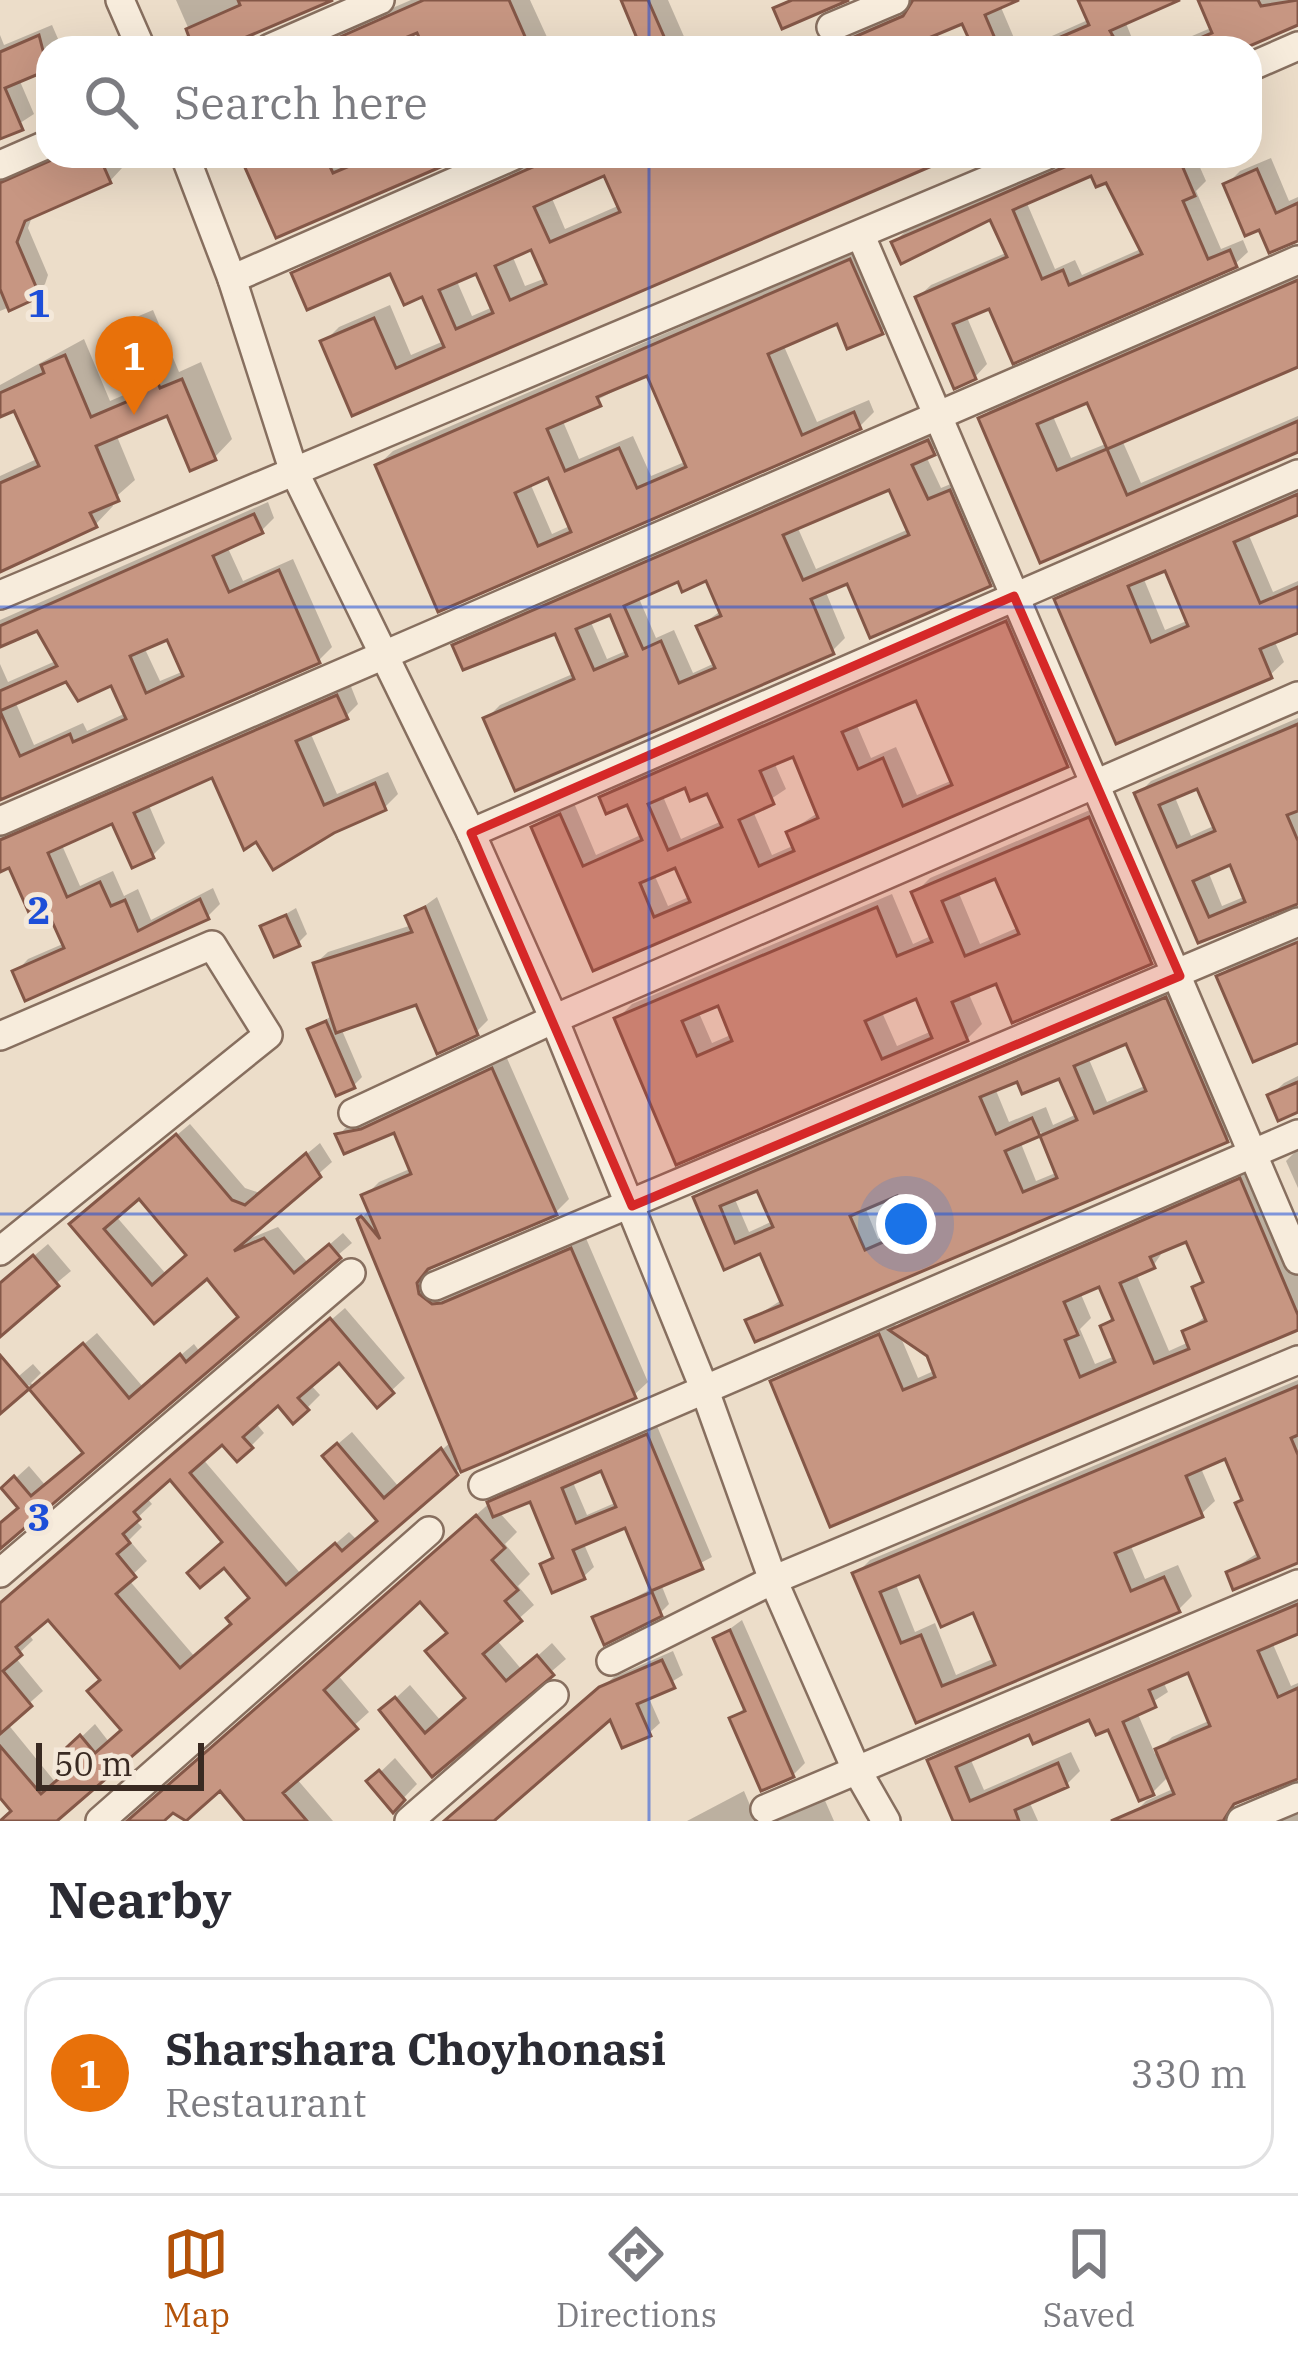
<!DOCTYPE html>
<html lang="en">
<head>
<meta charset="utf-8">
<style>
  body { margin:0; font-family:"IBM Plex Serif",serif; background:#f2f2f3; color:#2b2b33 }
  .scale { position:absolute; left:36px; bottom:30px; width:168px; box-sizing:border-box; padding-left:12px; border:6px solid #392a22; border-top:0; font-size:33px; line-height:42px; white-space:nowrap; color:#392a22; -webkit-text-stroke:9px #f4e8d9; paint-order:stroke }
  .you { position:absolute; left:906px; top:1224px; width:42px; height:42px; margin:-30px; border:9px solid #fff; border-radius:50%; background:#1a73e8; box-shadow:0 0 0 18px #1a73e833 }
  .badge { display:grid; place-items:center; width:78px; height:78px; border-radius:50%; background:#b45309; color:#fff; font-size:39px; font-weight:700 }
  .pin { position:absolute; translate:-50% -99px; filter:drop-shadow(0 3px 6px #0008) }
  .pin::after { content:''; position:absolute; top:63px; width:42px; height:36px; background:inherit; clip-path:polygon(0 0,100% 0,50% 100%) }
  .list { margin:0; padding:0; list-style:none }
  h2 { display:flex; justify-content:space-between; align-items:center; height:156px; margin:0; padding:0 48px; font-size:51px }
  h2 small { font-size:39px; font-weight:400; color:#7c7c81 }
  .list li { display:grid; grid-template-columns:78px 1fr auto; gap:36px; align-items:center; box-sizing:border-box; height:192px; margin:0 24px 24px; padding:0 24px; border:3px solid #e1e1e2; border-radius:36px }
  .list b { display:block; font-size:45px; white-space:nowrap }
  .list p { margin:0; font-size:39px; white-space:nowrap; color:#7c7c81 }
  .list em { font-size:39px; font-style:normal; color:#7c7c81 }
  .icon { flex:none; width:66px; height:66px; fill:none; stroke:currentColor; stroke-width:2; stroke-linecap:round; stroke-linejoin:round }
  .map { position:relative; flex:none; width:1298px; height:1821px; overflow:hidden }
  .search { position:absolute; background:#fff; box-shadow:0 12px 48px #0002; left:36px; right:36px; top:36px; height:132px; display:flex; align-items:center; gap:30px; box-sizing:border-box; padding:0 42px; border-radius:36px; color:#7c7c81; font-size:45px }
  .sheet { height:372px; background:#fff }
  nav { display:flex; justify-content:space-around; align-items:center; box-sizing:border-box; height:168px; border-top:3px solid #e1e1e2; background:#fff; font-size:33px; color:#7c7c81 }
  nav a { display:grid; justify-items:center; gap:6px }
  nav .on { color:#b45309 }
  .map>svg:first-child { display:block }
</style>
</head>
<body>
<div class="map">
<svg width="1298" height="1821" viewBox="0 0 1298 1821">
  <rect width="100%" height="100%" fill="#ecddc9"/>
  <g fill="#0003" fill-rule="evenodd">
    <polygon points="176,0 325,0 214,48 197,48"/>
    <polygon points="411,0 530,0 552,48 427,48 419,29 395,39 400,48 300,48"/>
    <polygon points="625,0 668,0 689,48 607,48 639,35"/>
    <polygon points="914,0 1011,0 1000,5 1017,45 976,48 964,20 898,48 843,48 855,31"/>
    <polygon points="1081,0 1173,0 1125,21 1136,48 1025,48 1090,19"/>
    <polygon points="1201,0 1298,0 1298,25 1242,48 1164,48 1213,27"/>
    <polygon points="52,25 62,48 48,48 48,66 19,79 34,114 0,136 0,35 4,45"/>
    <polygon points="49,156 117,156 122,168 110,181 33,214 28,228 48,275 45,284 31,298 0,311 0,173"/>
    <polygon points="254,156 345,156 347,161 359,156 459,156 277,234 247,164"/>
    <path d="M545,156H932L354,412L324,342L339,327L390,305L411,355L444,341L424,293L392,270L294,274L309,258ZM606,172L620,205L565,229L551,196ZM533,246L546,278L525,286L512,255ZM477,270L493,307L472,316L456,279Z"/>
    <path d="M1078,156H1195L1206,181L1196,191L1221,249L1243,240L1248,252L1235,264L991,305L966,315L987,364L975,377L918,297L931,285L1008,252L992,216L894,242L907,230ZM1093,172L1108,179L1143,248L1082,275L1075,260L1055,269L1026,201Z"/>
    <polygon points="1271,158 1289,201 1298,197 1298,237 1261,226 1226,185 1240,171"/>
    <path d="M865,247L895,317L881,332L838,320L783,344L817,422L869,400L874,412L860,426L440,608L378,465L393,451ZM649,372L687,461L651,476L633,436L579,459L562,419ZM550,474L572,525L552,534L530,483Z"/>
    <path d="M1298,274V364L1122,440L1141,483L1298,416V448L1041,559L981,419L995,405ZM1089,399L1108,443L1071,458L1052,414Z"/>
    <polygon points="153,310 179,372 201,362 232,439 214,458 169,412 116,434 135,480 111,501 113,506 95,525 0,569 0,476 39,458 16,407 0,414 0,385 84,339 110,401 131,392 109,339 127,321"/>
    <path d="M941,429L946,440L926,456L941,488L963,479L1002,571L989,583L849,580L825,590L845,638L832,651L517,787L487,718L500,705L575,673L556,630L456,646L469,633ZM891,486L909,529L816,569L797,526ZM708,577L722,610L700,626L715,663L693,673L674,630L656,638L638,596L679,578ZM611,611L628,650L607,659L590,620Z"/>
    <path d="M1298,487V512L1248,533L1273,592L1298,581V635L1296,630L1274,640L1284,662L1270,675L1117,740L1058,600L1071,587ZM1166,567L1189,620L1165,630L1143,577Z"/>
    <path d="M268,502L274,518L261,531L227,546L243,581L293,559L332,647L318,661L0,798V664L8,682L58,660L38,627L0,643V620ZM169,636L184,671L160,681L144,647ZM68,678L112,682L126,713L87,731L83,723L34,745L15,701Z"/>
    <path d="M1019,610L1079,751L1066,764L595,967L534,827L548,814L574,803L596,855L643,834L629,801L603,798L616,785ZM917,697L953,780L917,795L896,747L871,758L856,723ZM794,753L819,812L789,832L795,845L772,855L753,811L786,789L774,762ZM686,784L709,790L722,821L681,839L662,794ZM677,864L691,896L668,906L654,874Z"/>
    <polygon points="350,684 358,704 346,716 310,732 337,794 388,772 398,794 385,807 332,830 214,775 148,803 165,843 152,856 114,820 61,843 80,886 113,871 124,896 138,889 151,920 213,888 220,904 207,917 16,972 28,959 65,943 46,902 11,864 0,869 0,836"/>
    <path d="M1298,718V904L1292,902L1200,939L1138,794L1151,781ZM1199,785L1216,825L1191,836L1174,795ZM1231,861L1246,896L1222,906L1208,871Z"/>
    <path d="M1104,804L1165,946L1150,961L997,980L968,992L982,1024L967,1039L677,1161L617,1019L632,1004L892,894L913,944L933,935L915,893L930,878ZM997,875L1019,927L980,944L958,891ZM917,995L932,1031L897,1046L881,1010ZM719,1002L733,1034L712,1043L699,1013Z"/>
    <polygon points="437,897 488,1020 476,1032 418,1001 341,1028 362,1077 353,1086 310,1030 333,1015 316,963 328,952 412,925 409,917"/>
    <polygon points="296,908 307,934 298,943 264,927"/>
    <polygon points="1298,936 1298,1040 1220,977 1233,963"/>
    <path d="M1180,986L1240,1126L1226,1139L749,1321L783,1299L762,1250L725,1266L696,1197L710,1184ZM1128,1040L1147,1085L1107,1102L1088,1057ZM1060,1075L1077,1114L1053,1125L1046,1107L1009,1122L995,1088L1018,1078ZM1041,1132L1058,1172L1036,1181L1020,1141ZM759,1187L773,1221L749,1232L734,1197ZM899,1192L912,1224L878,1239L865,1207Z"/>
    <path d="M506,1056L569,1199L555,1213L430,1265L432,1280L585,1236L648,1382L634,1395L461,1467L53,1821H2L15,1810L0,1772V1605L345,1308L405,1378L377,1404L339,1359L310,1384L320,1395L307,1408L278,1402L255,1422L264,1433L251,1446L223,1440L202,1458L301,1574L349,1532L357,1540L380,1520L326,1456L339,1443L352,1432L399,1487L451,1442L360,1220L370,1209L365,1196L379,1182L412,1168L395,1129L339,1135L352,1121ZM170,1476L226,1541L252,1597L234,1623L195,1657L128,1579L147,1561L129,1540L142,1527L135,1520L152,1504L146,1497ZM48,1616L103,1680L124,1729L109,1742L95,1724L71,1747L83,1760L56,1783L7,1723L43,1691L15,1657L33,1640L28,1633Z"/>
    <polygon points="1298,1076 1298,1109 1270,1096 1284,1083"/>
    <path d="M190,1124L245,1188L260,1193L320,1143L332,1162L241,1242L278,1227L308,1263L343,1233L352,1243L0,1545V1524L21,1507L5,1488L29,1466L46,1486L86,1452L29,1385L0,1410V1392L33,1364L41,1373L31,1383L34,1387L97,1333L143,1387L194,1344L200,1352L242,1316L207,1275L155,1320L86,1212ZM139,1195L189,1254L166,1274L115,1215Z"/>
    <polygon points="1298,1149 1298,1188 1286,1161"/>
    <path d="M1255,1166L1298,1267V1327L832,1523L773,1382L788,1367L894,1321L896,1327L908,1316ZM1188,1238L1204,1279L1195,1288L1207,1315L1185,1332L1189,1342L1169,1351L1136,1273L1153,1266L1166,1247ZM1101,1283L1114,1315L1103,1327L1115,1356L1095,1364L1080,1329L1091,1318L1080,1292ZM899,1333L929,1354L936,1370L918,1378Z"/>
    <polygon points="48,1244 71,1271 0,1330 0,1285"/>
    <path d="M1298,1380V1559L1229,1572L1259,1552L1227,1455L1200,1466L1215,1501L1201,1514L1130,1544L1145,1579L1178,1565L1192,1596L1178,1610L917,1719L856,1574L870,1560ZM921,1572L975,1609L995,1658L956,1675L935,1623L915,1632L895,1582Z"/>
    <path d="M657,1426L712,1557L661,1584L669,1604L660,1613L596,1618L653,1588L627,1524L583,1542L594,1567L583,1577L543,1564L555,1553L531,1498L499,1512L517,1532L505,1544L530,1574L518,1586L534,1605L496,1639L522,1670L552,1643L566,1659L433,1773L383,1710L410,1685L441,1721L469,1697L450,1632L421,1598L337,1674L369,1712L296,1778L333,1821H249L220,1787L183,1820L173,1809L159,1821H137L149,1804L501,1493ZM603,1467L617,1502L587,1515L572,1480Z"/>
    <path d="M1298,1595V1630L1272,1642L1291,1686L1298,1683V1773L1186,1821H1136L1133,1814L1146,1801L1175,1788L1170,1775L1153,1792L1110,1726L1091,1716L1031,1731L970,1758L984,1790L1071,1752L1080,1771L1067,1784L1029,1801L1038,1821H956L930,1761L943,1748ZM1189,1669L1211,1720L1172,1737L1155,1754L1137,1712L1168,1692L1163,1681Z"/>
    <polygon points="742,1620 805,1763 793,1775 733,1719 746,1706 716,1639"/>
    <polygon points="673,1651 683,1675 648,1696 660,1723 649,1733 611,1715 513,1764 614,1677"/>
    <polygon points="395,1758 417,1784 393,1809 370,1782"/>
    <polygon points="744,1791 755,1817 823,1796 834,1821 687,1821"/>
    <polygon points="1298,1808 1298,1821 1267,1821"/>
  </g>
  <g fill="#c79682" stroke="#845747" stroke-width="3" fill-rule="evenodd">
    <polygon points="238,0 333,0 221,48 193,48 186,29 240,5"/>
    <polygon points="424,0 509,0 530,48 424,48 417,33 381,48 315,48"/>
    <polygon points="621,0 648,0 669,48 641,48"/>
    <polygon points="792,0 849,0 782,29 773,8"/>
    <polygon points="913,0 1019,0 985,15 999,48 973,48 962,24 905,48 840,48 838,44 903,16"/>
    <polygon points="1078,0 1180,0 1110,31 1113,36 1086,48 1035,48 1089,25"/>
    <polygon points="1198,0 1258,0 1261,6 1298,0 1298,25 1245,48 1177,48 1212,33"/>
    <polygon points="39,35 48,70 5,88 23,130 0,139 0,52"/>
    <polygon points="61,156 85,156 88,163 100,158 111,183 25,221 17,242 37,289 33,300 9,311 0,289 0,183"/>
    <polygon points="259,156 325,156 333,173 373,156 466,156 276,238 243,163"/>
    <path d="M558,156H955L352,416L320,341L374,318L396,368L444,347L422,297L404,305L390,274L307,310L291,273ZM604,176L620,212L550,242L534,207ZM531,250L546,284L510,300L495,266ZM476,274L493,313L456,329L439,290Z"/>
    <path d="M1090,156H1178L1195,196L1183,201L1208,259L1230,250L1237,267L1013,364L989,309L953,324L976,379L954,389L915,297L1007,257L990,220L901,264L891,242ZM1091,176L1096,187L1106,183L1142,254L1069,285L1063,270L1042,279L1013,210Z"/>
    <polygon points="1257,169 1276,213 1298,203 1298,241 1269,253 1259,230 1245,236 1223,184"/>
    <path d="M850,259L883,334L847,349L837,324L768,354L802,435L854,412L861,429L438,612L375,465ZM647,376L686,467L637,488L619,448L565,471L547,429L601,406L597,397ZM548,478L571,532L538,546L515,493Z"/>
    <path d="M1298,280V367L1107,449L1127,495L1298,421V452L1040,563L978,418ZM1087,403L1107,449L1057,470L1037,424Z"/>
    <polygon points="135,326 160,388 182,379 216,460 190,471 167,416 96,446 119,501 90,513 97,527 0,572 0,483 39,466 14,411 0,417 0,393 44,373 41,365 65,355 91,417 131,400 105,338"/>
    <path d="M928,440L935,455L912,465L928,499L950,490L991,586L870,638L847,584L811,599L834,654L515,791L483,718L574,679L555,634L463,670L452,645ZM889,490L909,535L803,580L783,535ZM706,581L721,616L696,626L715,668L679,683L661,641L643,649L624,606L678,582L682,592ZM610,615L627,656L594,670L576,629Z"/>
    <path d="M1298,494V515L1234,542L1260,603L1298,587V633L1260,649L1272,678L1116,744L1054,599ZM1165,571L1188,626L1151,642L1128,586Z"/>
    <path d="M254,514L263,533L213,556L229,592L279,570L320,663L0,800V691L57,666L37,631L0,647V626ZM167,640L183,676L146,693L130,656ZM66,682L78,701L111,686L126,719L73,742L70,734L20,756L0,711Z"/>
    <path d="M1006,621L1068,767L593,971L531,827L560,814L583,866L642,840L627,805L606,814L599,797ZM916,701L952,785L903,806L883,758L858,769L842,732ZM793,757L818,818L786,832L794,851L759,866L739,820L774,804L760,771ZM685,788L690,801L707,794L722,827L668,850L648,804ZM675,868L690,902L654,917L640,883Z"/>
    <polygon points="337,695 348,719 296,741 324,805 375,783 386,810 334,833 273,870 256,842 244,850 212,778 134,813 154,858 132,868 112,824 48,853 67,897 100,882 111,906 125,900 138,931 200,899 209,919 25,1001 12,971 64,948 45,906 29,913 9,868 0,872 0,840"/>
    <path d="M1298,724V811L1287,815L1298,841V904L1198,943L1134,793ZM1197,789L1215,831L1177,847L1159,805ZM1230,865L1245,902L1209,917L1193,881Z"/>
    <path d="M1089,817L1152,964L1012,1023L996,984L952,1002L968,1041L676,1165L614,1018L877,907L897,956L932,942L911,892ZM995,879L1019,934L965,956L942,901ZM916,999L932,1038L882,1059L865,1021ZM718,1006L732,1041L697,1056L682,1021Z"/>
    <polygon points="425,907 478,1035 437,1054 416,1005 336,1033 313,963 412,932 405,916"/>
    <polygon points="286,915 300,946 274,957 260,926"/>
    <polygon points="1298,942 1298,1043 1253,1062 1216,976"/>
    <path d="M1166,997L1228,1142L755,1342L745,1320L782,1305L760,1254L724,1270L693,1197ZM1126,1044L1146,1091L1094,1113L1074,1066ZM1059,1079L1077,1120L1040,1136L1032,1118L996,1134L980,1097L1017,1082L1022,1094ZM1040,1136L1057,1178L1023,1192L1005,1151ZM757,1191L773,1227L735,1243L720,1206ZM897,1196L911,1230L865,1250L850,1216Z"/>
    <polygon points="326,1021 355,1088 336,1096 307,1029"/>
    <polygon points="492,1068 557,1215 428,1269 417,1283 419,1294 432,1304 442,1303 571,1248 636,1398 461,1472 357,1219 361,1216 380,1239 361,1195 411,1174 394,1133 344,1154 335,1134 361,1129"/>
    <polygon points="1298,1082 1298,1112 1278,1121 1267,1095"/>
    <path d="M176,1134L232,1200L245,1205L306,1153L321,1177L234,1251L264,1238L294,1273L329,1244L341,1258L0,1549V1523L18,1508L1,1488L14,1476L31,1496L83,1453L29,1389L83,1343L129,1398L180,1354L186,1362L238,1317L207,1279L154,1324L69,1224ZM139,1199L186,1255L152,1285L104,1229Z"/>
    <path d="M1240,1178L1298,1315V1330L830,1527L770,1381L879,1334L903,1390L935,1377L927,1356L889,1330ZM1186,1242L1203,1282L1192,1287L1206,1321L1182,1331L1189,1349L1154,1363L1120,1283L1155,1268L1150,1257ZM1099,1287L1113,1320L1100,1326L1115,1362L1080,1377L1065,1340L1078,1335L1064,1302Z"/>
    <polygon points="33,1255 59,1286 0,1337 0,1283"/>
    <path d="M330,1318L394,1393L377,1408L339,1363L298,1398L309,1410L293,1424L278,1406L243,1437L253,1448L237,1462L222,1445L190,1473L286,1585L335,1543L342,1551L377,1521L322,1456L337,1443L384,1498L441,1448L458,1475L57,1821H0L11,1811L0,1798V1746L41,1794L79,1761L67,1747L80,1735L95,1753L121,1730L87,1691L100,1680L48,1620L16,1647L22,1655L3,1671L32,1706L0,1734V1603ZM170,1480L222,1542L187,1573L200,1588L224,1568L249,1598L226,1618L231,1624L180,1668L116,1594L136,1577L117,1554L130,1543L123,1534L140,1519L134,1512Z"/>
    <polygon points="0,1355 29,1389 0,1414"/>
    <path d="M1298,1386V1435L1291,1438L1298,1455V1563L1233,1590L1226,1572L1259,1558L1235,1503L1242,1500L1225,1459L1186,1476L1203,1517L1115,1553L1131,1591L1164,1577L1180,1612L916,1723L852,1573ZM919,1576L941,1627L973,1613L995,1665L942,1686L921,1635L901,1643L880,1592Z"/>
    <path d="M647,1434L703,1569L651,1591L625,1528L573,1550L585,1579L552,1593L540,1564L553,1558L530,1502L493,1517L487,1502ZM601,1471L616,1507L576,1523L562,1488Z"/>
    <polygon points="476,1515 505,1548 492,1560 518,1590 505,1601 522,1621 483,1654 506,1681 537,1655 554,1675 432,1777 379,1710 395,1697 425,1733 465,1698 425,1651 447,1633 420,1602 324,1690 358,1729 283,1793 307,1821 245,1821 220,1791 186,1821 173,1813 164,1821 127,1821"/>
    <polygon points="652,1592 662,1616 604,1645 592,1617"/>
    <polygon points="1298,1604 1298,1634 1258,1651 1278,1697 1298,1688 1298,1779 1234,1804 1223,1821 1111,1821 1174,1794 1155,1749 1210,1726 1188,1673 1149,1690 1156,1707 1123,1722 1154,1795 1139,1801 1108,1730 1096,1735 1089,1720 1033,1744 1029,1735 956,1767 970,1801 1058,1763 1068,1787 1015,1810 1019,1821 953,1821 927,1760"/>
    <polygon points="730,1630 794,1777 761,1791 729,1718 745,1711 713,1638"/>
    <polygon points="662,1660 675,1688 637,1704 651,1736 622,1748 610,1720 494,1821 444,1821 599,1687"/>
    <polygon points="379,1770 405,1800 393,1813 366,1781"/>
  </g>
  <g fill="none" stroke-linecap="round" stroke-linejoin="round">
    <g stroke="#876f5f" stroke-width="32">
      <g id="minor">
        <polyline points="120,0 141,48"/>
        <polyline points="831,27 895,0"/>
        <polyline points="270,48 380,0"/>
        <polyline points="1250,67 1298,46"/>
        <polyline points="185,156 232,279 293,469 471,833 554,1019 704,1388 773,1580 855,1767 886,1821"/>
        <polyline points="0,165 48,144"/>
        <polyline points="861,236 1298,1260"/>
        <polyline points="232,279 513,156"/>
        <polyline points="0,595 1045,156"/>
        <polyline points="0,821 1298,260"/>
        <polyline points="471,833 1298,474"/>
        <polyline points="0,1036 212,945 268,1035 0,1251"/>
        <polyline points="353,1113 554,1019 1298,696"/>
        <polyline points="435,1286 1298,922"/>
        <polyline points="483,1485 1298,1134"/>
        <polyline points="0,1573 351,1273"/>
        <polyline points="611,1661 773,1580 1298,1360"/>
        <polyline points="765,1809 1298,1584"/>
        <polyline points="100,1821 429,1531"/>
        <polyline points="409,1821 554,1695"/>
        <polyline points="1241,1821 1298,1797"/>
      </g>
    </g>
    <use href="#minor" stroke="#f7ecdc" stroke-width="27"/>
  </g>
  <path fill="#d62828" fill-opacity="0.2" stroke="#d62828" stroke-width="9" stroke-linejoin="round" d="M1014,596L1180,976L632,1206L471,833Z"/>
  <path fill="none" stroke="#1d4ed8" stroke-width="3" stroke-opacity="0.55" d="M649,0V48M649,156V1821M0,607H1298M0,1214H1298"/>
  <g font-size="39" text-anchor="middle" font-weight="bold" fill="#1d4ed8" stroke="#f4e8d9" stroke-width="10" stroke-linejoin="round" paint-order="stroke">
    <text x="39" y="317">1</text>
    <text x="39" y="924">2</text>
    <text x="39" y="1531">3</text>
  </g>
</svg>
<div class="scale">50 m</div>
<div class="you"></div>
<div class="pin badge" style="left:134px;top:415px;background:#e8710a">1</div>
<div class="search"><svg class="icon" aria-label="search" viewBox="0 0 24 24"><circle cx="10" cy="10" r="6"/><path d="M15 15l6 6"/></svg>Search here</div>
</div>
<section class="sheet">
<h2>Nearby<small></small></h2>
<ul class="list">
<li><span class="badge" style="background:#e8710a">1</span><div><b>Sharshara Choyhonasi</b><p>Restaurant</p></div><em>330 m</em></li>
</ul>
</section>
<nav>
<a class="on"><svg class="icon" aria-label="map" viewBox="0 0 24 24"><path d="M3 6l6-2 6 2 6-2v14l-6 2-6-2-6 2zM9 4v14M15 6v14"/></svg>Map</a>
<a><svg class="icon" aria-label="directions" viewBox="0 0 24 24"><path d="M12 3l9 9-9 9-9-9zM9 14v-3h6M13 9l2 2-2 2"/></svg>Directions</a>
<a><svg class="icon" aria-label="saved" viewBox="0 0 24 24"><path d="M7 4h10v16l-5-4-5 4z"/></svg>Saved</a>
</nav>
</body>
</html>
